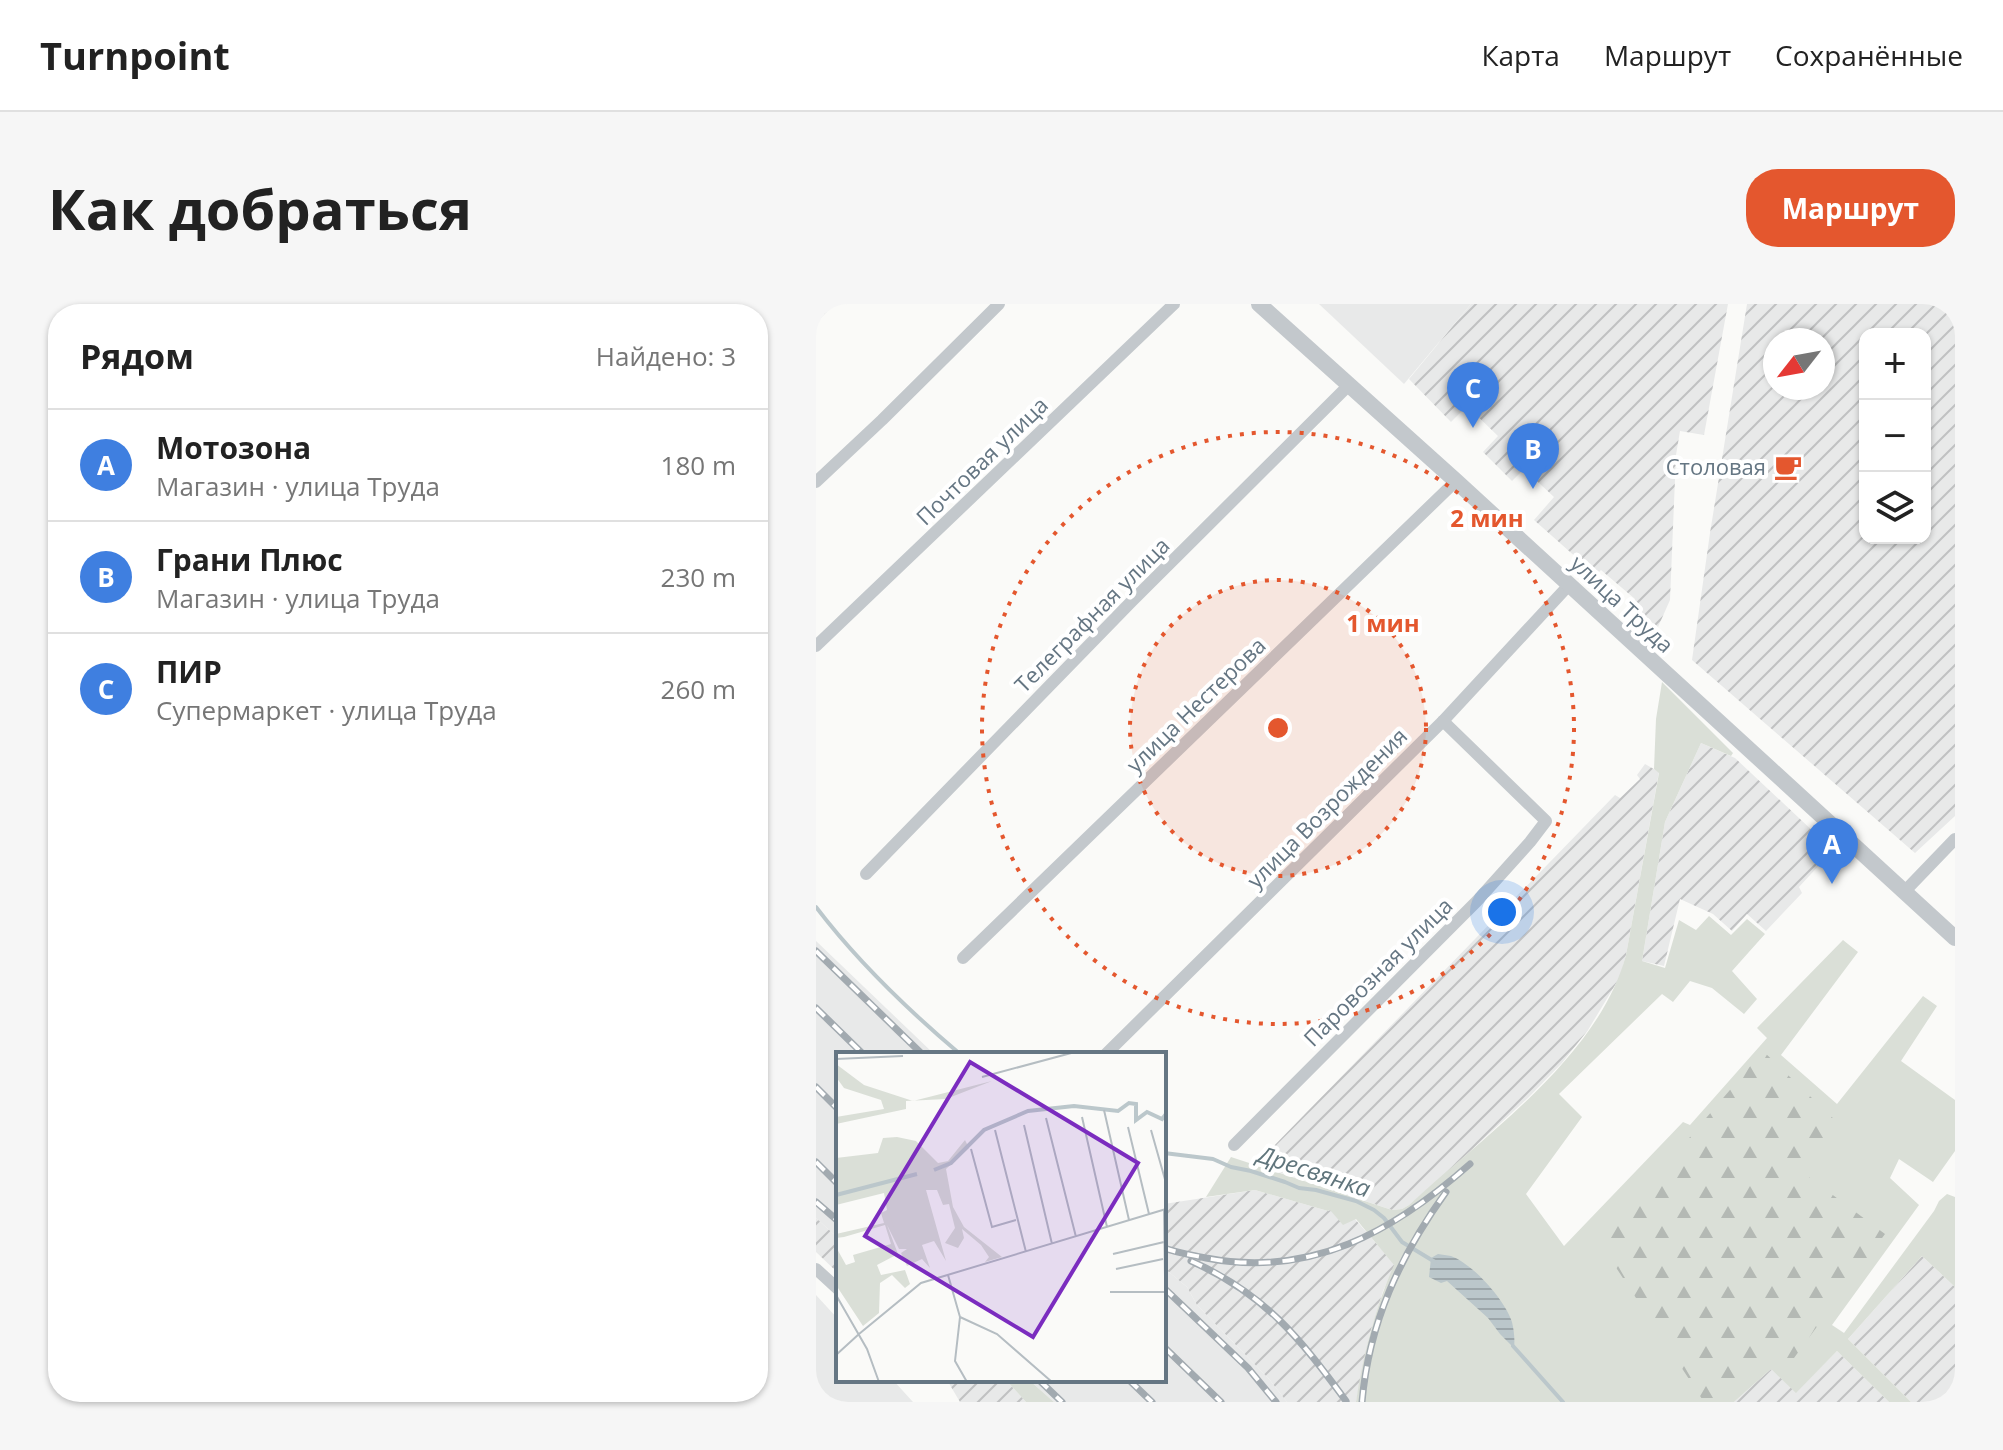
<!DOCTYPE html>
<html lang="ru">
<head>
<meta charset="utf-8">
<style>
  body { margin:0; font-family:"Open Sans",sans-serif; background:#f6f6f6; color:#222 }
  .controls { position:absolute; right:24px; top:24px; display:grid; overflow:hidden; border-radius:16px; box-shadow:0 2px 6px #0004 }
  .controls button { width:72px; height:72px; display:grid; place-items:center; padding:0; border:0; border-bottom:2px solid #e0e0e0; background:#fff; color:#222; font:40px sans-serif }
  .compass { position:absolute; left:947px; top:24px; width:72px; height:72px; border-radius:50%; background:#fff; box-shadow:0 2px 6px #0004; rotate:239deg }
  .you { position:absolute; left:686px; top:608px; width:28px; height:28px; margin:-20px; border:6px solid #fff; border-radius:50%; background:#1a73e8; box-shadow:0 0 0 12px #1a73e833 }
  .badge { display:grid; place-items:center; width:52px; height:52px; border-radius:50%; background:#e4572e; color:#fff; font-size:26px; font-weight:700 }
  .pin { position:absolute; translate:-50% -66px; filter:drop-shadow(0 2px 4px #0008) }
  .pin::after { content:''; position:absolute; top:42px; width:28px; height:24px; background:inherit; clip-path:polygon(0 0,100% 0,50% 100%) }
  .list { margin:0; padding:0; list-style:none }
  h2 { display:flex; justify-content:space-between; align-items:center; height:104px; margin:0; padding:0 32px; font-size:34px }
  h2 small { font-size:26px; font-weight:400; color:#767676 }
  .list li { display:grid; grid-template-columns:52px 1fr auto; gap:24px; align-items:center; box-sizing:border-box; height:112px; padding:0 32px; border-top:2px solid #e0e0e0 }
  .list b { display:block; font-size:30px; white-space:nowrap }
  .list p { margin:0; font-size:26px; white-space:nowrap; color:#767676 }
  .list em { font-size:26px; font-style:normal; color:#767676 }
  .icon { flex:none; width:44px; height:44px; fill:none; stroke:currentColor; stroke-width:2; stroke-linecap:round; stroke-linejoin:round }
  .map { position:relative; flex:none; width:1139px; height:1098px; overflow:hidden; border-radius:32px }
  header { display:flex; align-items:center; gap:48px; box-sizing:border-box; height:112px; padding:0 40px; background:#fff; border-bottom:2px solid #e0e0e0 }
  header strong { font-size:38px }
  nav { display:flex; gap:44px; margin-inline-start:auto; font-size:28px }
  .intro { display:flex; align-items:center; justify-content:space-between; box-sizing:border-box; height:192px; padding:0 48px }
  h1 { margin:0; font-size:56px }
  .button { padding:20px 36px; border-radius:32px; background:#e4572e; color:#fff; font-size:28px; font-weight:700 }
  main { display:flex; gap:48px; padding:0 48px }
  aside { flex:1; background:#fff; border-radius:32px; box-shadow:0 2px 6px #0004 }
  .map>svg:first-child { display:block }
</style>
</head>
<body>
<header>
<strong>Turnpoint</strong>
<nav><a>Карта</a><a>Маршрут</a><a>Сохранённые</a></nav>
</header>
<div class="intro"><h1>Как добраться</h1><a class="button">Маршрут</a></div>
<main>
<aside>
<h2>Рядом<small>Найдено: 3</small></h2>
<ul class="list">
<li><span class="badge" style="background:#3f7fe0">A</span><div><b>Мотозона</b><p>Магазин · улица Труда</p></div><em>180 m</em></li>
<li><span class="badge" style="background:#3f7fe0">B</span><div><b>Грани Плюс</b><p>Магазин · улица Труда</p></div><em>230 m</em></li>
<li><span class="badge" style="background:#3f7fe0">C</span><div><b>ПИР</b><p>Супермаркет · улица Труда</p></div><em>260 m</em></li>
</ul>
</aside>
<div class="map">
<svg width="1139" height="1098" viewBox="0 0 1139 1098">
  <defs>
    <pattern id="industrial-furrows" width="10" height="10" patternUnits="userSpaceOnUse" patternTransform="scale(2)"><rect width="10" height="10" fill="#e8e9e9"/><path d="M-1 1l2-2M0 10L10 0M9 11l2-2" fill="none" stroke="#c0c1c2"/></pattern>
    <pattern id="forest-firs" width="22" height="20" patternUnits="userSpaceOnUse" patternTransform="scale(2)"><rect width="22" height="20" fill="#dadfd7"/><path d="M5 1l3.5 6h-7zM16 11l3.5 6h-7z" fill="#b4b9b4"/></pattern>
    <pattern id="water-rules" width="6" height="5" patternUnits="userSpaceOnUse" patternTransform="scale(2)"><rect width="6" height="5" fill="#bbc7cb"/><path d="M0 2.5h6" fill="none" stroke="#9ca6aa"/></pattern>
  </defs>
  <rect width="100%" height="100%" fill="#fafaf8"/>
  <g fill="#e8e9e9">
    <polygon points="503,0 655,0 588,80"/>
    <polygon points="0,637 118,750 22,750 22,934 0,914"/>
    <polygon points="348,964 371,983 381,1001 453,1075 471,1098 238,1098 213,1076 348,1076"/>
    <polygon points="0,991 22,1015 22,1076 77,1076 97,1098 0,1098"/>
  </g>
  <g fill="url(#industrial-furrows)" fill-rule="evenodd">
    <polygon points="655,0 912,0 888,131 864,127 860,151 854,296 842,323 817,304 819,295 785,266 780,271 718,216 738,193 708,165 696,177 667,148 682,132 651,102 635,118 593,75"/>
    <path d="M931,0H1139V512L1099,549L876,356L894,229ZM1049,30H1109V234H1049ZM959,36H1007V84H959Z"/>
    <polygon points="885,439 919,454 1017,546 983,583 986,589 950,627 931,610 916,627 897,610 864,595 848,662 826,657 849,518"/>
    <polygon points="829,460 843,468 810,651 804,673 772,726 746,759 712,794 637,863 593,901 586,905 576,906 435,859 454,846 799,491 804,494 824,475 821,471"/>
    <polygon points="439,886 512,907 514,906 539,915 579,961 567,987 554,1029 540,1098 471,1098 453,1075 381,1001 371,983 348,964 348,900"/>
    <polygon points="0,914 22,934 22,969 0,948"/>
    <polygon points="1106,952 1139,983 1139,1098 1095,1098 1032,1035"/>
    <polygon points="1021,1047 1073,1098 918,1098 955,1065 980,1088"/>
    <polygon points="131,1076 190,1076 210,1098 144,1098"/>
  </g>
  <g fill="#dadfd7">
    <path d="M846,378L917,449L915,452L885,439L849,518L826,657L849,664L863,616L880,626L893,612L915,631L931,615L949,630L916,667L941,695L928,710L896,684L874,677L857,698L846,690L743,790L766,813L710,890L748,942L867,818L874,821L951,734L941,724L1027,636L1042,648L965,751L1021,800L1107,692L1121,702L1085,757L1139,796V847L1117,878L1083,855L1074,874L1103,901L1016,1021L1028,1029L1118,907L1123,897L1131,890L1139,893V983L1106,952L1032,1035L1095,1098H1073L1021,1047L980,1089L955,1065L918,1098H540C547,1051 559,1004 578,961L540,915L527,921L514,906L512,907L439,886L390,893L415,853L576,906L586,905L593,901C667,832 783,753 810,651L843,469L838,465L840,415Z"/>
    <polygon points="190,1076 213,1076 238,1098 210,1098"/>
  </g>
  <polygon fill="url(#forest-firs)" points="947,747 1022,819 982,865 1069,930 978,1054 947,1057 907,1098 888,1098 784,939"/>
  <path fill="url(#water-rules)" d="M622,950C626,951 631,951 635,952C657,960 689,996 696,1018C698,1027 699,1035 698,1044L684,1030L672,1014L631,977L625,979L613,973L615,954Z"/>
  <g fill="none" stroke-linecap="round" stroke-linejoin="round">
    <g stroke="#bbc7cb" stroke-width="4">
      <path d="M0,603C41,657 92,706 144,750"/>
      <polyline points="348,849 397,855 415,863 435,867 469,878 483,884 500,886 540,897 558,906 568,914 586,938 619,958"/>
      <polyline points="697,1042 747,1098"/>
    </g>
    <g stroke="#c3c8cc" stroke-width="12">
      <polyline points="0,10 10,0"/>
      <polyline points="0,178 66,116 183,0"/>
      <polyline points="0,342 358,0"/>
      <polyline points="50,570 315,298 533,81"/>
      <polyline points="1089,587 1139,535"/>
      <polyline points="147,654 640,177"/>
      <polyline points="290,750 627,417 753,281"/>
      <polyline points="418,841 661,597 714,538 730,517 627,417"/>
      <polyline points="0,965 22,985"/>
    </g>
    <polyline stroke="#c3c8cc" stroke-width="16" points="443,0 640,177 1139,634"/>
    <g stroke="#a2aab0" stroke-width="7">
      <g id="rail">
        <polyline points="0,647 106,750"/>
        <polyline points="0,704 47,750"/>
        <polyline points="0,783 22,805"/>
        <polyline points="0,858 22,880"/>
        <polyline points="0,898 22,917"/>
        <path d="M348,944C362,949 376,951 390,954C495,974 577,928 654,860"/>
        <path d="M375,957C449,990 483,1033 530,1097"/>
        <polyline points="348,984 432,1064 460,1098"/>
        <polyline points="348,1043 405,1098"/>
        <polyline points="223,1076 246,1098"/>
        <polyline points="313,1076 336,1098"/>
        <path d="M546,1098C553,1018 584,952 630,888"/>
      </g>
    </g>
    <use href="#rail" stroke="#fff" stroke-width="4" stroke-dasharray="12" stroke-linecap="butt"/>
  </g>
  <circle cx="462" cy="424" r="148" fill="#e4572e" fill-opacity=".12"/>
  <g fill="none" stroke="#e4572e" stroke-width="4" stroke-dasharray="4 8">
    <circle cx="462" cy="424" r="148"/>
    <circle cx="462" cy="424" r="296"/>
  </g>
  <defs>
    <g id="cafe-bare" transform="scale(2.16)"><path d="M-5.5-4.5H6V0H3Q3 3.5 0 3.5H-2.5Q-5.5 3.5-5.5 0ZM3-3.2v2h1.7v-2ZM-6 4.5H4V6H-6Z" fill="#e4572e" stroke="#fff" stroke-width="2.5" paint-order="stroke"/></g>
  </defs>
  <g fill-rule="evenodd">
    <use href="#cafe-bare" x="972" y="163"/>
  </g>
  <g text-anchor="middle" stroke-width="8" stroke-linejoin="round" paint-order="stroke">
    <g font-size="22" fill="#657683" stroke="#fff">
      <text transform="translate(166 157) rotate(-44)" y="8">Почтовая улица</text>
      <text transform="translate(806 300) rotate(43)" y="8">улица Труда</text>
      <text transform="translate(276 311) rotate(-45)" y="8">Телеграфная улица</text>
      <text transform="translate(380 401) rotate(-44)" y="8">улица Нестерова</text>
      <text transform="translate(511 504) rotate(-45)" y="8">улица Возрождения</text>
      <text transform="translate(562 668) rotate(-45)" y="8">Паровозная улица</text>
    </g>
    <g font-size="22" fill="#657683" stroke="#fff" text-anchor="end">
      <text x="950" y="171">Столовая</text>
    </g>
    <g font-size="24" font-style="italic" fill="#60757c" stroke="#fff">
      <text transform="translate(498 868) rotate(18)" y="8">Дресвянка</text>
    </g>
  </g>
  <g transform="translate(20 748)">
    <rect width="330" height="330" fill="#fafaf8"/>
    <path d="M0,12L28,33L77,49L156,29L110,47L70,49V57L0,72V65L48,57L45,48L8,36L0,25ZM61,85L80,89L102,111L112,109L129,88L133,96L110,117L117,155L128,175L166,205L149,210L153,205L145,193L126,177L128,186L122,196L109,191L119,176L113,152L107,153L101,138H90L110,209L98,189L86,193L94,216L86,207L71,214L65,201L71,197H63L51,173L62,202L41,213L45,223L69,218L74,232L69,236L56,223L44,231L43,261L27,274L0,233V195L10,213L19,210L17,203L55,192L49,173L8,185L0,186V182L48,171L45,161L51,158L48,141L0,153V106L42,101L47,86Z" fill="#dadfd7"/>
    <path d="M86,144L101,187L83,192L79,182L61,189L50,146Z" fill="#dadfd7"/>
    <path fill="none" stroke="#bbc7cb" stroke-width="4" d="M98,118L115,111L148,78L192,59L238,54L282,59L293,51L300,52V68L311,60L326,67L330,62M0,143L81,122"/>
    <path fill="none" stroke="#b5bdc2" stroke-width="2" d="M0,7L67,4M146,25L239,0M268,58L293,168M246,65L271,175M210,66L240,185M188,73L216,192M292,75L313,162M159,78L190,200M315,78L330,131M135,97L156,175L180,168M328,157L330,292M277,202L328,190M280,217L327,207M112,223L124,265L119,309L131,330M274,240H329M0,243L31,297L43,330M124,265L161,282L216,330M23,282L85,231L330,157M0,303L23,282"/>
    <path fill="#7b2cbf" fill-opacity="0.15" stroke="#7b2cbf" stroke-width="4" d="M134,10L302,111L197,285L29,184Z"/>
    <rect width="330" height="330" fill="none" stroke="#657683" stroke-width="4"/>
  </g>
  <circle cx="462" cy="424" r="12" fill="#e4572e" stroke="#fff" stroke-width="4"/>
  <g font-size="24" text-anchor="middle" font-weight="bold" fill="#e4572e" stroke="#fff" stroke-width="8" stroke-linejoin="round" paint-order="stroke">
    <text x="671" y="223">2 мин</text>
    <text x="567" y="328">1 мин</text>
  </g>
</svg>
<div class="controls">
<button>+</button>
<button>−</button>
<button><svg class="icon" aria-label="layers" viewBox="0 0 24 24"><path d="M12 4l9 5-9 5-9-5zM3 14l9 5 9-5"/></svg></button>
</div>
<svg class="compass" viewBox="-18 -18 36 36"><path d="M0-13l5 13h-10z" fill="#e53935"/><path d="M0 13l5-13h-10z" fill="#767676"/></svg>
<div class="you"></div>
<div class="pin badge" style="left:1016px;top:580px;background:#3f7fe0">A</div>
<div class="pin badge" style="left:717px;top:185px;background:#3f7fe0">B</div>
<div class="pin badge" style="left:657px;top:124px;background:#3f7fe0">C</div>
</div>
</main>
</body>
</html>
